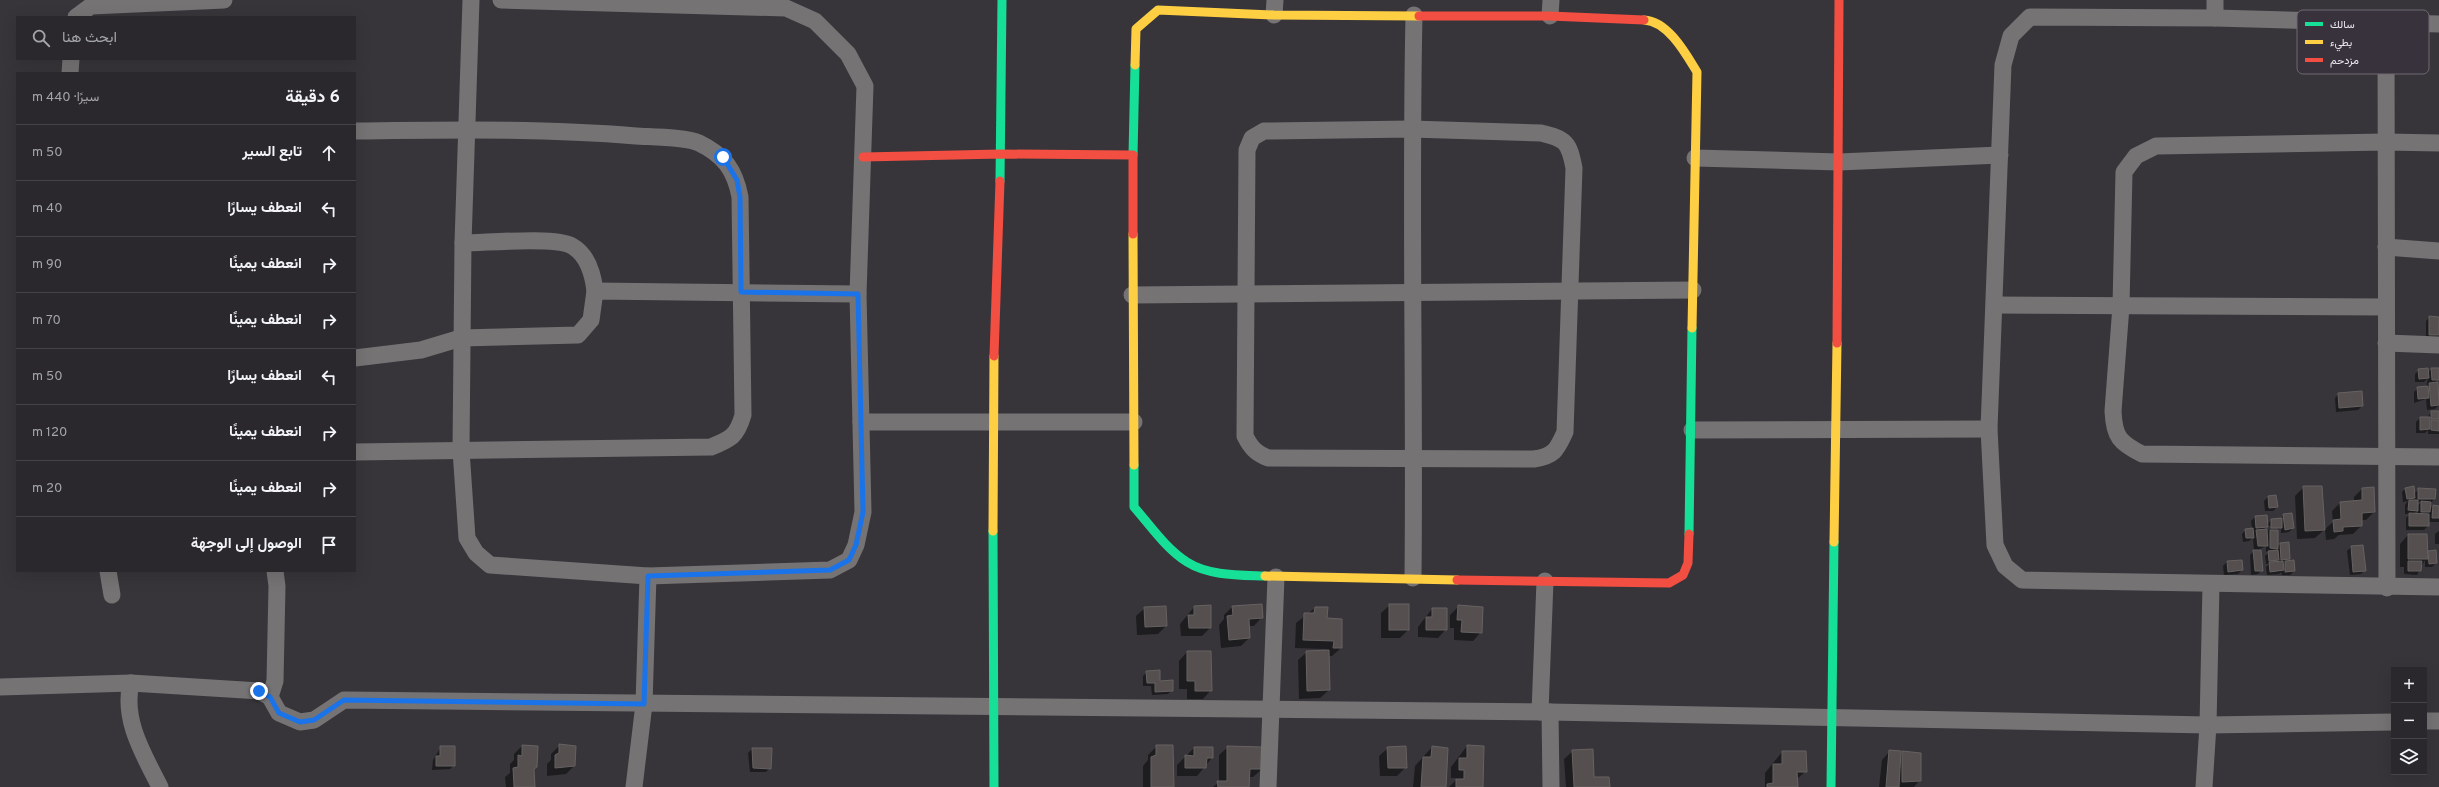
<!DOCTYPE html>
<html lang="ar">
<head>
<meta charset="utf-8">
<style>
  body { margin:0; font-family:Overpass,Vazirmatn,sans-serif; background:#363438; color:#f1f3f6; direction:rtl }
  .controls { position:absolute; right:12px; bottom:12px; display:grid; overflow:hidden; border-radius:0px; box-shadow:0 4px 16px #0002 }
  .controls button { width:36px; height:36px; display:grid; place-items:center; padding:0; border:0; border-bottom:1px solid #464448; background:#2a282c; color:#f1f3f6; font:20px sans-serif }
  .stop { position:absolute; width:12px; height:12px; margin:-9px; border:3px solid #1a73e8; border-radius:50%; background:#fff }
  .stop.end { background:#1a73e8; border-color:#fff; box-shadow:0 1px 4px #0008 }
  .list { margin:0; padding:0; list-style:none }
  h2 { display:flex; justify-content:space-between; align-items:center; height:52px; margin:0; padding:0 16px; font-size:17px }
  h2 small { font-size:13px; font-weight:400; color:#a5a6a9 }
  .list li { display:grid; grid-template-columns:26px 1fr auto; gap:12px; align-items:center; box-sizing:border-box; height:56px; padding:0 16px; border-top:1px solid #464448 }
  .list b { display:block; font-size:15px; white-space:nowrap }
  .list em { font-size:13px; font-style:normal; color:#a5a6a9 }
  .icon { flex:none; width:22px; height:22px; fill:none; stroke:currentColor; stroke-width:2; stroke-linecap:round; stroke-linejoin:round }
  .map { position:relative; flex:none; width:2439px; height:787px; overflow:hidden; direction:ltr }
  .search { position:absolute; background:#2a282c; box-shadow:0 4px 16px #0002; left:16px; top:16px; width:340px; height:44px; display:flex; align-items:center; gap:10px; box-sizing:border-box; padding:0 14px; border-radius:0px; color:#a5a6a9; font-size:15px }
  .panel { position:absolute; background:#2a282c; box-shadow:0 4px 16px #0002; left:16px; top:72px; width:340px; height:500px; border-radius:0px; direction:rtl }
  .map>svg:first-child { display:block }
</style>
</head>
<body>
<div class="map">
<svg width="2439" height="787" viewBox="0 0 2439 787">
  <rect width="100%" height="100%" fill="#38353a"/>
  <g fill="#0007" fill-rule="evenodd">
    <polygon points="2430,317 2439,318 2439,337 2426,338 2426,321"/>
    <polygon points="2432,369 2438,380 2434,383 2439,405 2435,409 2427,410 2426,399 2414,403 2414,392 2418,388 2426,387 2428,378 2424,382 2415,382 2415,374 2419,370 2427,373"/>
    <polygon points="2339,394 2362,406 2358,410 2336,412 2335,398"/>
    <polygon points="2431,412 2439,412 2439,434 2428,434 2428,430 2425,433 2416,433 2416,422 2420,418 2427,418"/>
    <polygon points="2304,487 2324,530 2315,538 2297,539 2295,496"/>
    <path d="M2406,488L2414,494L2419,489L2434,499L2431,503L2429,510L2433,506L2439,507V522H2428V526L2424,530H2406V518L2410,514H2405V505L2408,501L2403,502L2402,492ZM2417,502H2421L2417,507ZM2418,510L2417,514H2413Z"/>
    <polygon points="2362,489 2374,512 2366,520 2361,520 2361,526 2353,534 2339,535 2334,539 2326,540 2325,529 2333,522 2332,511 2340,503 2354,502 2354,497"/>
    <polygon points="2268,497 2277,507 2273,511 2265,511 2264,501"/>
    <path d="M2284,515L2293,528L2289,532L2281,533V527L2277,531V547L2280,544L2289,559L2287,562L2294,571L2290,575H2282L2281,572L2279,574L2267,575L2266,567L2269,564H2266L2265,556L2269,552H2266V546L2260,549L2262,570L2258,574L2251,575L2250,555L2254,551L2253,538L2249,541L2243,542L2242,534L2246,530L2252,529L2251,521L2255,517L2267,525L2271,520L2280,519ZM2268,526L2278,527V529L2263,530Z"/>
    <polygon points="2439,531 2439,544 2435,544 2435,534"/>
    <polygon points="2408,535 2426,554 2429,552 2436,563 2432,567 2425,567 2425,560 2417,575 2404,574 2404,567 2400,567 2400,544"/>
    <polygon points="2351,547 2365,570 2361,574 2350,575 2347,551"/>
    <polygon points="2227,562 2242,570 2238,574 2224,575 2223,566"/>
    <polygon points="1390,605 1408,605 1408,630 1400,638 1381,638 1381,613"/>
    <polygon points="1195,606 1210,628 1202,636 1181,636 1180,624"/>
    <polygon points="1459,606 1481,632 1473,641 1454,640 1454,628 1450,628 1450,615"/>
    <polygon points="1232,607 1262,617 1254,626 1248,626 1249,638 1241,646 1221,648 1219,625 1224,619 1224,615"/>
    <polygon points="1145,608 1166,626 1158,634 1137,635 1136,616"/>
    <polygon points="1315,608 1326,619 1341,648 1332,656 1328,656 1329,690 1320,698 1299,699 1298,660 1307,652 1326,651 1326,649 1295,648 1296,623"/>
    <polygon points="1432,609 1446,629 1438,638 1418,637 1418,627"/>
    <polygon points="1187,652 1211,690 1203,699 1187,699 1187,689 1179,689 1179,661"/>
    <polygon points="1147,672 1172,690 1168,694 1152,695 1151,686 1143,686 1143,676"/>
    <polygon points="560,745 574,766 566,774 547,776 547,764 551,760 551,754"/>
    <polygon points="522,746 537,747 533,770 534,787 506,787 505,777 510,773 510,764 514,760 514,754"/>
    <polygon points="1157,746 1173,787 1143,787 1143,766 1148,760 1148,755"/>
    <polygon points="1467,746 1482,787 1449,787 1456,780 1456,778 1451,778 1451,767"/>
    <polygon points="441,747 454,765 450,769 432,770 433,760"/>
    <polygon points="1228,747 1262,769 1253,777 1249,777 1248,787 1213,787 1219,782 1219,755"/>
    <polygon points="1432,747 1445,787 1413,787 1415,766"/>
    <polygon points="1194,748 1212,758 1197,776 1177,776 1177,765"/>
    <polygon points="1388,748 1406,767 1397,776 1380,776 1379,756"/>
    <polygon points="752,749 770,768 766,772 750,772 748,753"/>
    <polygon points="1573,751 1593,778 1609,787 1566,787 1564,759"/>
    <polygon points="1890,751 1900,755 1902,752 1920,780 1914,787 1879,787 1882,760"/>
    <polygon points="1782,752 1806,771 1797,779 1797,787 1765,787 1765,773"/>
  </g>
  <g fill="#554f4f" stroke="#666262">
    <polygon points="2429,316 2439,317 2439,335 2429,335"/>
    <polygon points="2428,368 2429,378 2419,379 2418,369"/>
    <polygon points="2431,368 2439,368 2439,380 2432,380"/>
    <polygon points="2438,382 2439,405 2431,406 2429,383"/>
    <polygon points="2428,386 2429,398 2418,399 2417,387"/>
    <polygon points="2362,391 2363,406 2339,408 2338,393"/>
    <rect x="2431" y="411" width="8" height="8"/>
    <polygon points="2420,417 2430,417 2430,429 2420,430"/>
    <polygon points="2431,420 2439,420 2439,431 2431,430"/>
    <polygon points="2303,486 2322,486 2325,530 2305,531"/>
    <polygon points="2414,486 2415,498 2407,499 2405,488"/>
    <polygon points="2374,487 2375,512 2362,513 2362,526 2343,527 2343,531 2334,532 2333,520 2341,519 2340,502 2362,500 2362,488"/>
    <polygon points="2418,488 2436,489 2435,499 2418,499"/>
    <polygon points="2276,495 2278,507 2269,508 2268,496"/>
    <polygon points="2409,500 2418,500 2418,511 2408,510"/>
    <polygon points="2421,501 2431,502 2430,512 2421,512"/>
    <polygon points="2433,505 2439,506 2439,518 2432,518"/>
    <polygon points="2292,513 2294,528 2285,530 2283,514"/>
    <polygon points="2409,513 2429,514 2429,526 2409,526"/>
    <polygon points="2267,515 2268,527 2256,528 2255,516"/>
    <polygon points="2282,518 2282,528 2271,528 2271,519"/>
    <polygon points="2253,528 2254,538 2246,538 2245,529"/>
    <polygon points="2267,529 2268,546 2258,546 2256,530"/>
    <polygon points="2270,530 2278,530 2278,549 2270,548"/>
    <polygon points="2408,534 2427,534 2428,559 2408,559"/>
    <polygon points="2289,542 2290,559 2281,560 2280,543"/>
    <polygon points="2363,545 2366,571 2353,572 2351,546"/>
    <polygon points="2253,550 2261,550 2263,571 2255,571"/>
    <polygon points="2278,550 2279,560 2269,561 2268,551"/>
    <polygon points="2436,550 2437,563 2429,564 2428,551"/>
    <polygon points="2242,560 2243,570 2228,572 2227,561"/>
    <polygon points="2294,560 2295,571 2285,572 2285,561"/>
    <polygon points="2283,561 2284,570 2270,572 2269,562"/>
    <polygon points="2408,561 2422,561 2421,571 2408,571"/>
    <polygon points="1262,604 1263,618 1249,619 1250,638 1229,640 1227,616 1233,615 1232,606"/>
    <rect x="1389" y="604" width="20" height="26"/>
    <polygon points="1211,605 1211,628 1189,628 1188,615 1194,615 1194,606"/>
    <polygon points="1458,605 1483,607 1482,633 1461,632 1462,620 1457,620"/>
    <polygon points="1166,606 1167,626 1145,627 1144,607"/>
    <polygon points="1315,607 1328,607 1327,618 1342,619 1342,648 1333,648 1334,641 1303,640 1304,613 1314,613"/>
    <polygon points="1432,608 1447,608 1447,630 1426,630 1426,617 1432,617"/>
    <polygon points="1329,650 1330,690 1307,691 1306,651"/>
    <polygon points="1187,651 1211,651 1212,691 1195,691 1195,681 1187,681"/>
    <polygon points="1160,670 1160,681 1173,680 1173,691 1155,692 1155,683 1147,683 1146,671"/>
    <polygon points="559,744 576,746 575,766 555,768 555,755 559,753"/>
    <polygon points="522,745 538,746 537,767 534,769 535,787 514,787 513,768 518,767 518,755 522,756"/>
    <polygon points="1156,745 1173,745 1174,787 1151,787 1151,757 1156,755"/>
    <polygon points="1467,745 1484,746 1483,787 1456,787 1456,779 1464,779 1464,770 1459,770 1459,758 1467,758"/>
    <polygon points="440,746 455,746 455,766 436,766 436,756 440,756"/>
    <polygon points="1227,746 1263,747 1263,769 1250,769 1249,787 1218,787 1217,781 1227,781"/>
    <polygon points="1406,746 1407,768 1388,768 1387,747"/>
    <polygon points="1432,746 1448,748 1446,787 1421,787 1423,757 1431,757"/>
    <polygon points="1194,747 1213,747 1213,758 1207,758 1206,768 1185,768 1185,755 1194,756"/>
    <polygon points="752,748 772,748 771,769 753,768"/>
    <polygon points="1593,749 1594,777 1609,777 1610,787 1574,787 1572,750"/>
    <polygon points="1889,750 1901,751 1899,787 1886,787"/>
    <polygon points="1782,751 1806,751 1807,772 1797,772 1798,787 1767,787 1767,784 1773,783 1773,764 1782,764"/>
    <polygon points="1902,751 1921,753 1921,781 1902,782"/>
  </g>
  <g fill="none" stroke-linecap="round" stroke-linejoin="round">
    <g stroke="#757374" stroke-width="17">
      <polyline points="471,0 463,243 461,450 467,538 476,553 490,565 648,576 830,570 849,560 856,545 863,512 858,294 865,86 848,54 815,21 786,8 501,0"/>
      <polyline points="2215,0 2215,18"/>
      <polyline points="1274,15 1275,0"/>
      <polyline points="1550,16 1551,0"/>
      <polyline points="76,17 91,6 224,0"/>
      <polyline points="2386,22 2387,588"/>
      <polyline points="2439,24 2215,18 2030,17 2011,36 2003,65 1989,429 1995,545 2005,566 2022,580 2439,587"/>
      <polyline points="70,73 71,59"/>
      <path d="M1411,129L1541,133C1566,139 1569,142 1574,168L1565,432C1557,449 1555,456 1534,459L1268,458C1256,453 1251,448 1245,436L1247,150L1252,138L1264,131Z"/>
      <path d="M355,131C449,130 542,128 636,136C651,137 686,137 699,143C724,155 735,170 740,197L743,415C737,436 731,439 711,447L355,452"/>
      <path d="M2439,143L2386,142L2156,146L2136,156L2124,172L2121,306L2113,411C2114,437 2120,443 2142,454L2439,457"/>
      <polyline points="1695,158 1839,162 2000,155"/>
      <path d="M463,243C486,243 555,236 572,246C588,255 593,274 595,291"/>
      <polyline points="2386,247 2439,251"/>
      <polyline points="1132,295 1693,290"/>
      <polyline points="1995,305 2386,307"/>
      <polyline points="2386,343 2439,345"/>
      <polyline points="355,358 421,350 461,338 578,335 591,320 595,291 858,294"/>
      <polyline points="861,422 1134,422"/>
      <polyline points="1692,430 1989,429"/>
      <polyline points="108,571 112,595"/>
      <path d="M1413,578C1415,390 1410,203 1414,15"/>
      <path d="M131,683C122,720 144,755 160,787"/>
      <polyline points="0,687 131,683 259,691 270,697 279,713 300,722 314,720 344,700 1550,712 2208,725 2394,722"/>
      <polyline points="270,697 275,681 277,586 275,571"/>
      <polyline points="1540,712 1545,581"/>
      <polyline points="1550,712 1551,787"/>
      <polyline points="2424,721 2439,721"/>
      <polyline points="634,787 644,704 648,576"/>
      <polyline points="1268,787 1276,577"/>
      <polyline points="2204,787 2208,725 2211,585"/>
    </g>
    <g stroke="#16e098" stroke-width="9">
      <polyline points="1133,155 1135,65"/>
      <polyline points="1000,181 1002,0"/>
      <path d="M1134,465V507C1150,525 1166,549 1187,562C1209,576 1240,575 1265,576"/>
      <polyline points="993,531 994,787"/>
      <polyline points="1689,534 1692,328"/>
      <polyline points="1831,787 1834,542"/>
    </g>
    <g stroke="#ffcf43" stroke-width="9">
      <path d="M1644,20C1668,21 1686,54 1697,72L1692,328"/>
      <polyline points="1135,65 1136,29 1158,10 1274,15 1419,16"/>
      <polyline points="1133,234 1134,465"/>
      <polyline points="993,531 994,356"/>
      <polyline points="1834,542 1837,343"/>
      <polyline points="1265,576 1457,580"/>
    </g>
    <g stroke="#f24e42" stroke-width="9">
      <polyline points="1419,16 1550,16 1644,20"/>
      <polyline points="863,157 1001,154 1133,155 1133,234"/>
      <polyline points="1837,343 1839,0"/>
      <polyline points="994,356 1000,181"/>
      <polyline points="1457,580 1669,583 1683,575 1688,563 1689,534"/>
    </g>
  </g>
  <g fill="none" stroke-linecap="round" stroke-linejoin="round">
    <polyline stroke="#1a73e8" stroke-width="5" points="259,691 270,697 279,713 300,722 314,720 344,700 644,704 648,576 830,570 849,560 856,545 863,512 858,294 741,292 740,197 737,180 723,157"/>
  </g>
  <rect x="2297" y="10" width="132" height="64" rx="6" fill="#38323d" stroke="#6d6872" stroke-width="1"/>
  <rect x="2305" y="22" width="18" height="4" fill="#16e098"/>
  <rect x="2305" y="40" width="18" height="4" fill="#ffcf43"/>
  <rect x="2305" y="58" width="18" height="4" fill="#f24e42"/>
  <g font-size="11" fill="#eae7ee">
    <text x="2330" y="28">سالك</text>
    <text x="2330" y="46">بطيء</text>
    <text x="2330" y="64">مزدحم</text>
  </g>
</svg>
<div class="controls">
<button>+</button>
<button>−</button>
<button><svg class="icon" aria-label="layers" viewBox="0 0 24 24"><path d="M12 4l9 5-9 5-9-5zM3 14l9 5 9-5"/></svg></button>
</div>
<div class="stop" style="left:723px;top:157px"></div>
<div class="stop end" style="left:259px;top:691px"></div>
<div class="search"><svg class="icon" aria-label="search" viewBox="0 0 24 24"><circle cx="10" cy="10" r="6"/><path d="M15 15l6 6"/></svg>ابحث هنا</div>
<section class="panel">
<h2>6 دقيقة<small>سيرًا · 440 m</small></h2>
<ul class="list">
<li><svg class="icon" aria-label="ahead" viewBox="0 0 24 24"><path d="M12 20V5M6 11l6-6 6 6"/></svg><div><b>تابع السير</b></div><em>50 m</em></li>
<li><svg class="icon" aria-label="left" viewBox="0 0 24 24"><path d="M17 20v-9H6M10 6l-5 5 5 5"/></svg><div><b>انعطف يسارًا</b></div><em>40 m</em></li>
<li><svg class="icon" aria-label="right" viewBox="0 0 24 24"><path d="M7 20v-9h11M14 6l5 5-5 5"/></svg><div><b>انعطف يمينًا</b></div><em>90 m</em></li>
<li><svg class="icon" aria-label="right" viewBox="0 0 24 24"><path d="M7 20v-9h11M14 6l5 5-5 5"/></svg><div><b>انعطف يمينًا</b></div><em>70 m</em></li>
<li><svg class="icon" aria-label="left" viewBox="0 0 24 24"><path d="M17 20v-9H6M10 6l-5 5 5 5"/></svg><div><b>انعطف يسارًا</b></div><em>50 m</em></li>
<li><svg class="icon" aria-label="right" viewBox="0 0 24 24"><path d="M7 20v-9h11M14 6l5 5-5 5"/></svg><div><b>انعطف يمينًا</b></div><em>120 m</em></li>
<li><svg class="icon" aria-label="right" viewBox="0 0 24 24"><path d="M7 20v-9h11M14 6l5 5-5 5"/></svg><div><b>انعطف يمينًا</b></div><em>20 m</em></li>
<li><svg class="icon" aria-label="arrive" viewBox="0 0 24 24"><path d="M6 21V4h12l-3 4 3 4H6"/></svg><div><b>الوصول إلى الوجهة</b></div></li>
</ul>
</section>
</div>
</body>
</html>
